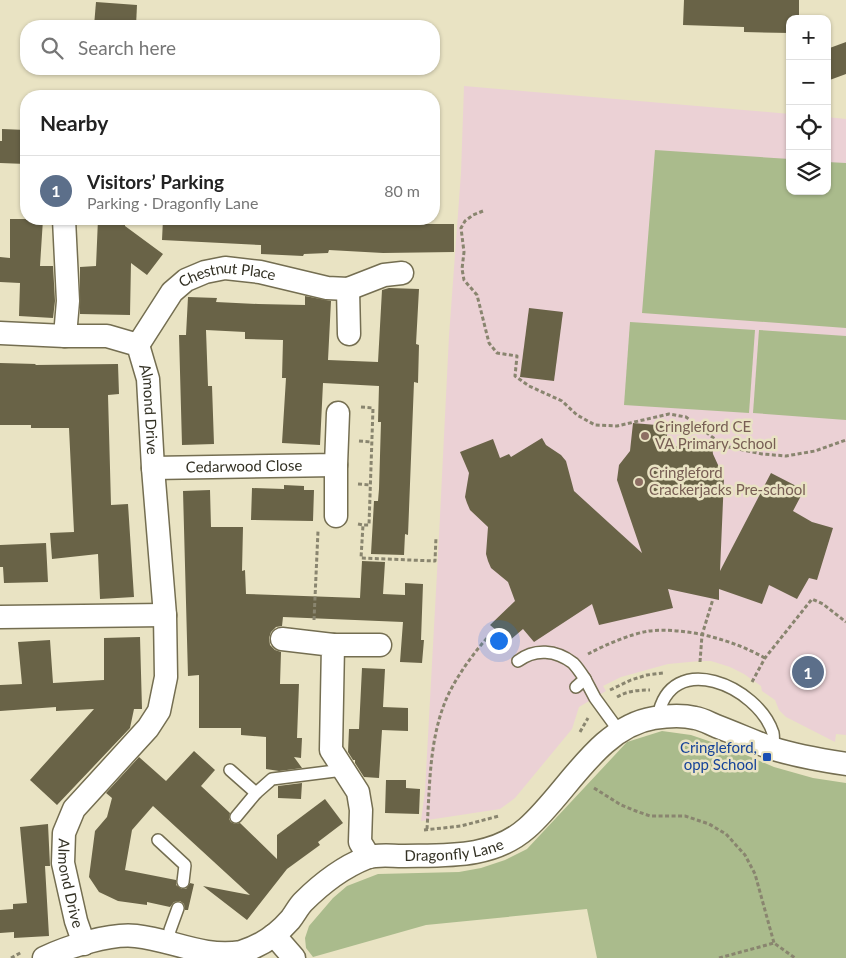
<!DOCTYPE html>
<html lang="en">
<head>
<meta charset="utf-8">
<style>
  body { margin:0; font-family:Lato,sans-serif; background:#f6f6f6; color:#222 }
  .controls { position:absolute; right:15px; top:15px; display:grid; overflow:hidden; border-radius:10px; box-shadow:0 1px 4px #0004 }
  .controls button { width:45px; height:45px; display:grid; place-items:center; padding:0; border:0; border-bottom:1px solid #e0e0e0; background:#fff; color:#222; font:25px sans-serif }
  .you { position:absolute; left:498px; top:640px; width:18px; height:18px; margin:-12px; border:4px solid #fff; border-radius:50%; background:#1a73e8; box-shadow:0 0 0 8px #1a73e833 }
  .badge { display:grid; place-items:center; width:32px; height:32px; border-radius:50%; background:#2563eb; color:#fff; font-size:16px; font-weight:700 }
  .pin { position:absolute; translate:-50% -50%; border:2px solid #fff; box-shadow:0 1px 5px #0006 }
  .list { margin:0; padding:0; list-style:none }
  h2 { display:flex; justify-content:space-between; align-items:center; height:65px; margin:0; padding:0 20px; font-size:21px }
  h2 small { font-size:16px; font-weight:400; color:#767676 }
  .list li { display:grid; grid-template-columns:32px 1fr auto; gap:15px; align-items:center; box-sizing:border-box; height:70px; padding:0 20px; border-top:1px solid #e0e0e0 }
  .list b { display:block; font-size:19px; white-space:nowrap }
  .list p { margin:0; font-size:16px; white-space:nowrap; color:#767676 }
  .list em { font-size:16px; font-style:normal; color:#767676 }
  .icon { flex:none; width:28px; height:28px; fill:none; stroke:currentColor; stroke-width:2; stroke-linecap:round; stroke-linejoin:round }
  .map { position:relative; flex:none; width:846px; height:958px; overflow:hidden }
  .search { position:absolute; background:#fff; box-shadow:0 1px 4px #0004; left:20px; top:20px; width:420px; height:55px; display:flex; align-items:center; gap:12px; box-sizing:border-box; padding:0 18px; border-radius:20px; color:#767676; font-size:19px }
  .panel { position:absolute; background:#fff; box-shadow:0 1px 4px #0004; left:20px; top:90px; width:420px; height:135px; border-radius:20px }
  .map>svg:first-child { display:block }
</style>
</head>
<body>
<div class="map">
<svg width="846" height="958" viewBox="0 0 846 958">
  <rect width="100%" height="100%" fill="#e9e3c3"/>
  <polygon fill="#ebd1d5" points="464,86 790,114 790,191 827,191 827,117 846,119 846,735 836,734 835,742 786,717 779,710 775,700 762,691 761,686 744,674 730,667 711,661 700,661 668,664 621,677 603,686 606,691 579,707 572,729 515,798 500,809 421,821 425,791 439,536 449,336 461,173"/>
  <g fill="#aabb8c">
    <polygon points="655,150 790,159 790,191 827,191 827,162 846,163 846,328 642,313"/>
    <polygon points="630,322 755,330 749,413 624,405"/>
    <polygon points="759,330 846,336 846,420 753,413"/>
    <polygon points="662,731 691,735 732,749 774,767 813,778 846,783 846,958 597,958 587,909 426,925 313,957 306,948 305,938 309,926 333,898 347,886 378,874 459,872 481,868 505,860 527,849 627,742"/>
  </g>
  <g fill="#696347">
    <polygon points="684,0 799,0 799,19 790,19 790,33 744,32 744,27 683,25"/>
    <polygon points="96,2 137,5 136,26 94,26"/>
    <polygon points="846,42 846,74 827,81 827,49"/>
    <polygon points="2,129 26,130 26,164 0,163 0,141 2,141"/>
    <polygon points="10,219 43,219 40,266 53,266 55,301 53,318 19,316 20,283 0,282 0,257 10,258"/>
    <polygon points="98,219 125,219 125,226 163,254 147,275 131,263 130,315 80,314 80,267 96,266"/>
    <polygon points="163,219 305,219 305,222 393,224 393,219 418,219 418,224 454,224 454,252 383,253 329,250 328,253 304,254 303,256 261,254 261,245 162,240"/>
    <polygon points="389,288 419,289 416,344 419,345 418,383 414,382 408,535 405,534 404,555 371,554 374,501 378,501 379,489 381,422 378,422 379,386 323,383 320,445 282,443 286,378 282,378 283,340 245,339 245,332 206,330 208,386 212,386 214,444 182,445 179,335 186,335 188,297 217,298 216,302 258,304 305,305 305,296 331,301 328,360 378,362 382,290"/>
    <polygon points="529,308 563,312 554,381 520,377"/>
    <polygon points="0,363 36,364 35,365 118,364 119,394 108,395 111,505 128,504 134,597 100,599 98,554 52,559 50,533 74,532 69,428 31,428 31,425 0,425"/>
    <polygon points="633,423 668,426 666,445 686,448 712,446 713,454 724,478 720,571 771,473 804,490 793,511 812,522 833,528 817,580 809,578 797,599 769,585 762,604 719,589 719,600 668,589 673,608 599,625 592,604 534,642 523,629 509,641 490,625 515,601 508,582 491,568 488,561 486,554 488,527 470,510 467,503 465,497 469,473 460,452 493,439 500,458 509,454 511,457 542,438 546,445 561,455 566,461 574,491 642,553 617,480 619,465 630,451"/>
    <polygon points="284,485 304,486 304,490 314,490 313,521 251,520 252,488 284,489"/>
    <polygon points="210,490 211,527 243,527 242,571 245,570 246,594 360,598 362,561 385,562 383,594 405,595 405,583 423,584 421,640 424,640 422,663 400,662 403,622 283,617 282,626 276,627 271,632 269,638 270,645 275,650 281,652 280,684 299,684 297,738 302,738 301,758 294,757 302,768 279,771 266,769 266,737 241,735 241,728 199,728 199,675 188,676 183,491"/>
    <polygon points="46,543 48,582 4,583 3,567 0,567 0,545"/>
    <polygon points="140,637 142,709 134,709 130,728 57,805 30,780 94,709 56,711 56,707 0,711 0,685 22,684 18,642 50,640 53,683 104,680 104,638"/>
    <polygon points="362,668 385,669 383,707 408,708 408,731 382,730 379,778 364,777 355,763 355,760 353,760 348,752 349,729 359,729"/>
    <polygon points="194,751 215,770 201,786 230,813 229,819 231,822 235,824 240,823 277,859 277,835 325,799 343,823 318,842 320,845 287,869 247,920 203,886 250,895 153,806 132,830 125,870 176,880 176,885 182,889 186,889 190,883 194,884 188,910 185,910 184,904 180,901 174,902 170,907 147,902 147,905 118,901 99,892 89,877 95,831 107,817 112,798 106,793 139,757 166,781"/>
    <polygon points="386,780 406,780 406,788 420,789 419,814 385,813"/>
    <polygon points="302,783 301,799 278,798 278,786"/>
    <polygon points="48,824 50,866 45,866 49,936 14,938 14,932 0,933 0,910 13,909 13,904 27,903 20,827"/>
  </g>
  <g fill="none" stroke-linecap="round" stroke-linejoin="round">
    <g stroke="#746e51" stroke-width="14">
      <g id="service">
        <path d="M518,661C535,648 556,650 573,663C577,667 581,673 585,679L576,687"/>
        <polyline points="585,679 595,698 619,731"/>
        <path d="M658,717C670,648 758,686 773,733C774,738 773,743 773,748"/>
        <polyline points="230,770 256,793"/>
        <polyline points="236,817 256,793 272,779 343,770"/>
        <polyline points="158,840 185,865 183,882"/>
        <polyline points="168,945 170,930 178,908"/>
      </g>
    </g>
    <g stroke="#746e51" stroke-width="25">
      <g id="minor">
        <polyline points="64,219 68,301 65,336"/>
        <polyline points="348,289 349,334"/>
        <path id="s1" d="M0,333L65,336H107L138,345L148,379L153,468L165,615L166,677L159,711L148,728L74,809L64,833L63,863L76,921L84,944"/>
        <path id="s2" d="M138,345L172,292L186,280L205,272L225,268L260,272L327,288L348,289L384,275L402,273"/>
        <path id="s3" d="M153,468L336,465L338,413"/>
        <polyline points="336,516 336,465"/>
        <polyline points="0,617 165,615"/>
        <polyline points="282,639 333,645 331,750 358,792 361,810 360,842 369,857"/>
        <polyline points="333,645 380,645"/>
        <polyline points="274,935 294,958"/>
        <path id="s4" d="M44,958C67,947 110,933 136,936C173,940 202,958 241,952C261,946 277,935 290,920C295,914 298,907 303,902C322,883 341,868 366,858C376,854 391,856 402,856C445,855 492,859 527,828C567,793 598,727 654,718C667,716 682,715 695,718C702,719 709,723 716,726C734,733 753,741 771,748C796,756 820,760 846,764"/>
      </g>
    </g>
    <g stroke="#89856f" stroke-width="3" stroke-dasharray="4 2.5" stroke-linecap="butt">
      <polyline points="483,211 473,215 465,221 461,228 464,252 462,269 464,280 477,295 489,343 497,353 517,356 515,376 529,386 562,401 577,415 595,425 617,426 669,414 686,417 724,446 762,454 786,456 815,451 846,440"/>
      <polyline points="361,407 373,408 369,525 363,525"/>
      <polyline points="359,441 371,442"/>
      <polyline points="358,484 370,485"/>
      <polyline points="358,524 363,525 361,558 435,561 436,537"/>
      <polyline points="314,620 318,531"/>
      <path d="M588,654C605,645 630,634 649,631C687,627 733,640 765,658"/>
      <polyline points="700,662 702,635 713,599"/>
      <polyline points="752,682 765,658 812,599 823,604 846,622"/>
      <polyline points="610,690 631,680 647,675 663,673"/>
      <path d="M617,697C627,691 638,690 650,690"/>
      <polyline points="580,732 588,718"/>
      <polyline points="594,788 621,805 636,811 650,816 685,816 709,824 726,834 745,855 755,874 774,943"/>
      <path d="M427,829C430,783 429,733 450,691C460,672 473,654 487,638"/>
      <polyline points="424,830 461,826 499,816"/>
      <polyline points="11,958 22,952"/>
      <polyline points="719,958 774,943 795,958"/>
    </g>
    <use href="#service" stroke="#fff" stroke-width="11"/>
    <use href="#minor" stroke="#fff" stroke-width="22"/>
  </g>
  <g fill="#8d6e63" stroke="#e9e3c3" stroke-width="2">
    <circle cx="645" cy="436" r="5"/>
    <circle cx="639" cy="482" r="5"/>
  </g>
  <rect fill="#1a4fb4" stroke="#e9e3c3" stroke-width="2" x="762" y="752" width="10" height="10" rx="2.5"/>
  <g text-anchor="middle" stroke-width="5" stroke-linejoin="round" paint-order="stroke">
    <g font-size="15" fill="#333124" stroke="#e9e3c3">
      <text dy="5" stroke="none"><textPath href="#s2" startOffset="124">Chestnut Place</textPath></text>
      <text dy="5" stroke="none"><textPath href="#s1" startOffset="205">Almond Drive</textPath></text>
      <text dy="5" stroke="none"><textPath href="#s3" startOffset="91">Cedarwood Close</textPath></text>
      <text dy="5" stroke="none"><textPath href="#s4" startOffset="450">Dragonfly Lane</textPath></text>
      <text dy="5" stroke="none"><textPath href="#s1" startOffset="715">Almond Drive</textPath></text>
    </g>
    <g font-size="15" fill="#785e54" stroke="#e9e3c3" text-anchor="start">
      <text x="655" y="432">Cringleford CE<tspan x="655" dy="17">VA Primary School</tspan></text>
      <text x="649" y="478">Cringleford<tspan x="649" dy="17">Crackerjacks Pre-school</tspan></text>
    </g>
    <g font-size="15" fill="#164399" stroke="#e9e3c3" text-anchor="end">
      <text x="757" y="753">Cringleford,<tspan x="757" dy="17">opp School</tspan></text>
    </g>
  </g>
</svg>
<div class="controls">
<button>+</button>
<button>−</button>
<button><svg class="icon" aria-label="locate" viewBox="0 0 24 24"><circle cx="12" cy="12" r="6"/><path d="M12 2v4M12 18v4M2 12h4M18 12h4"/></svg></button>
<button><svg class="icon" aria-label="layers" viewBox="0 0 24 24"><path d="M12 4l9 5-9 5-9-5zM3 14l9 5 9-5"/></svg></button>
</div>
<div class="you"></div>
<div class="pin badge" style="left:808px;top:672px;background:#5c6f8a">1</div>
<div class="search"><svg class="icon" aria-label="search" viewBox="0 0 24 24"><circle cx="10" cy="10" r="6"/><path d="M15 15l6 6"/></svg>Search here</div>
<section class="panel">
<h2>Nearby<small></small></h2>
<ul class="list">
<li><span class="badge" style="background:#5c6f8a">1</span><div><b>Visitors’ Parking</b><p>Parking · Dragonfly Lane</p></div><em>80 m</em></li>
</ul>
</section>
</div>
</body>
</html>
